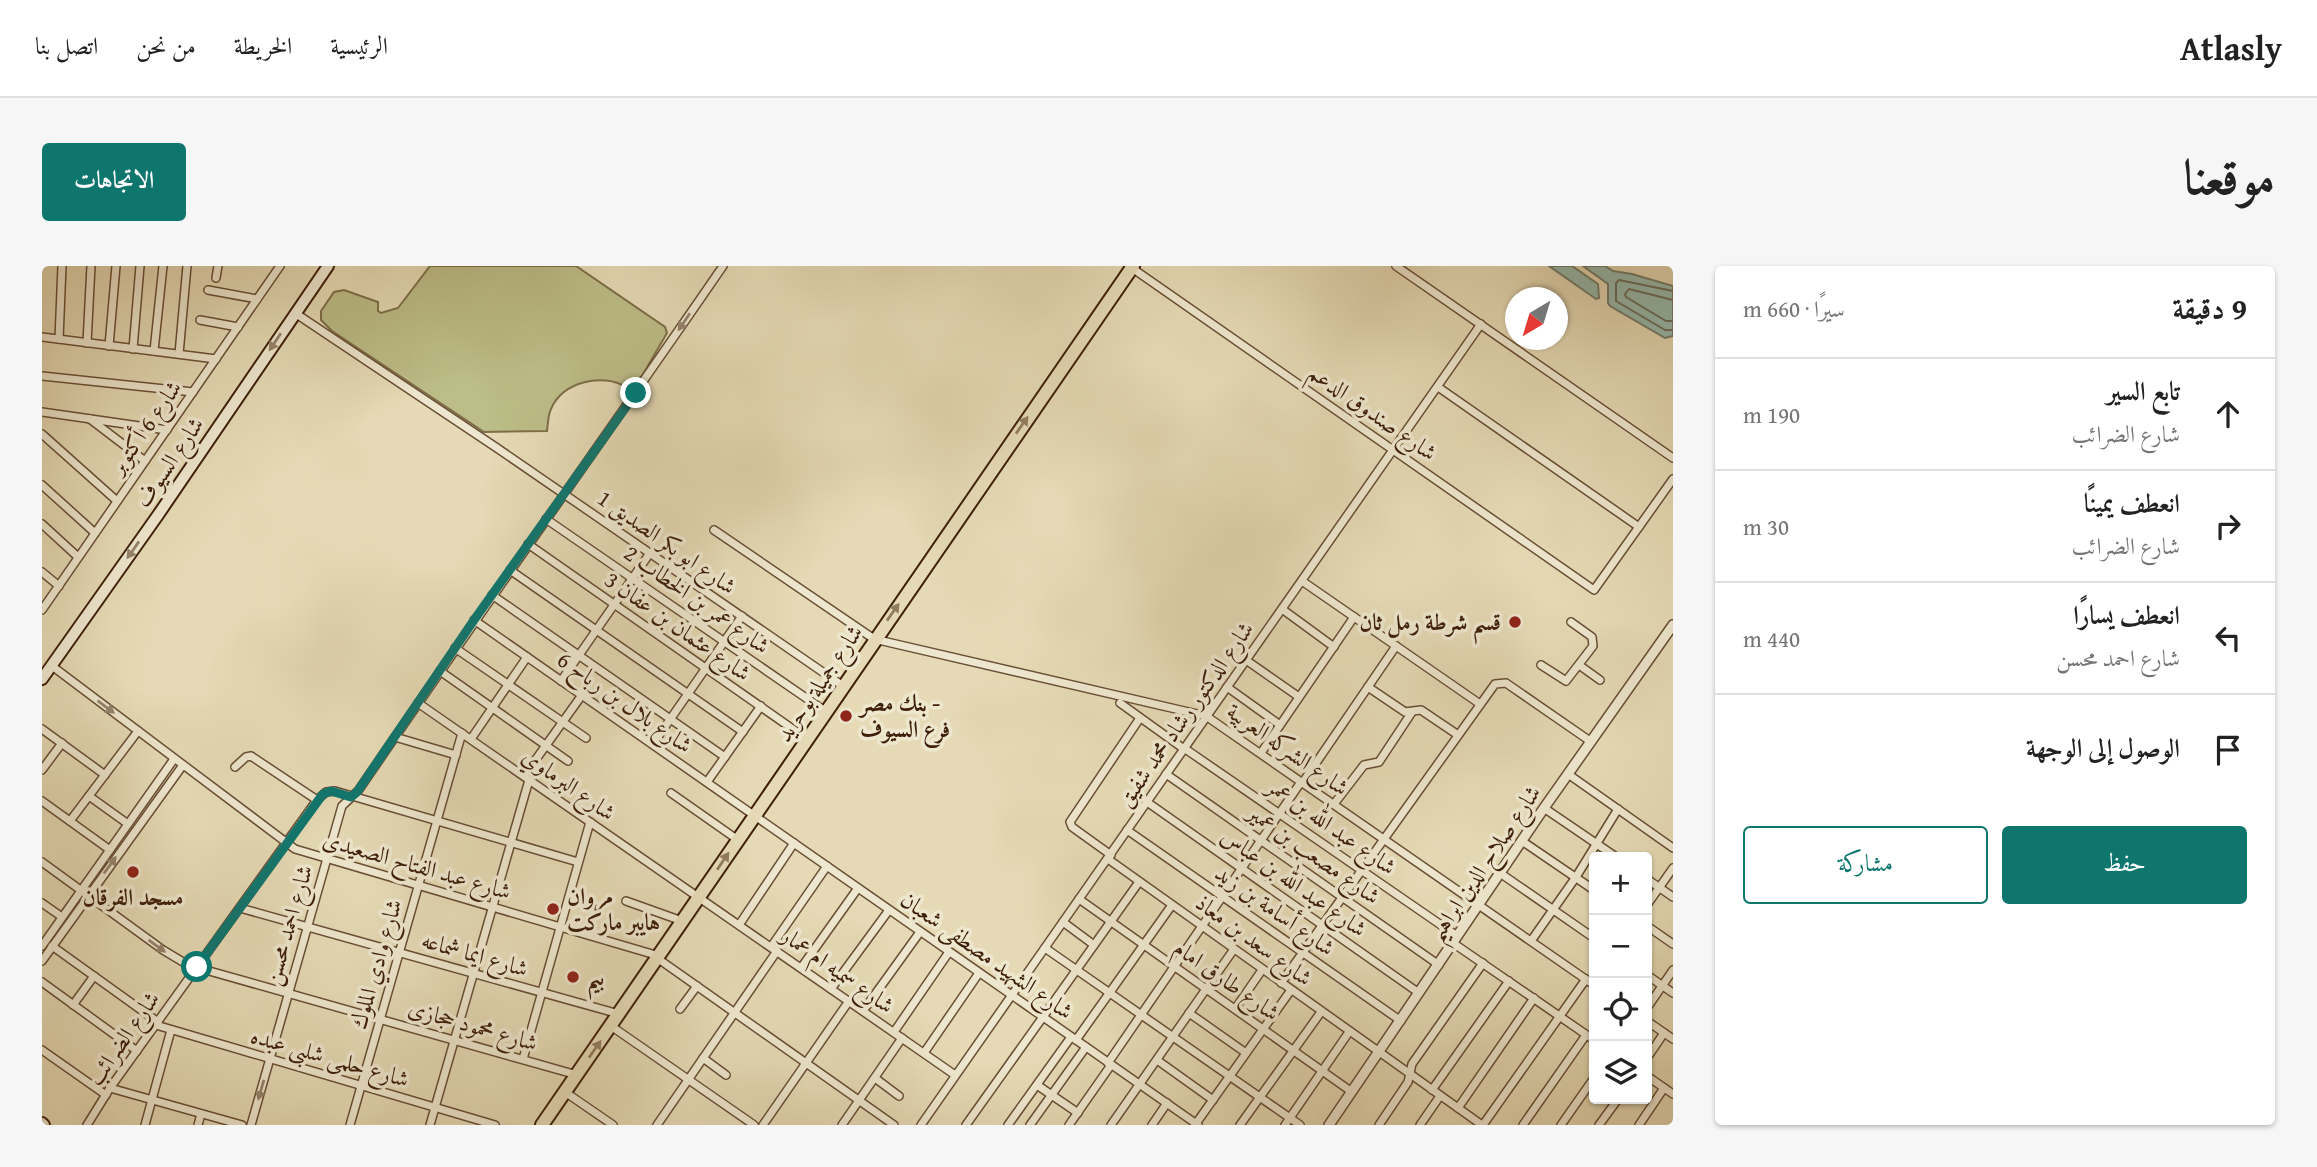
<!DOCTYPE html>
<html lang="ar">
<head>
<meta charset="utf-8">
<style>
  body { margin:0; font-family:"Gentium Book Plus",Amiri,serif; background:#f6f6f6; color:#222; direction:rtl }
  .controls { position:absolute; right:21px; bottom:21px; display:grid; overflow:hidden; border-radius:7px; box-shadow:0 2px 5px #0004 }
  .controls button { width:63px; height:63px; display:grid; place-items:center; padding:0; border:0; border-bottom:2px solid #e0e0e0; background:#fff; color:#222; font:35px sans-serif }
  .compass { position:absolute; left:1463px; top:21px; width:63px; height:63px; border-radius:50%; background:#fff; box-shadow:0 2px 5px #0004; rotate:218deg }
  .stop { position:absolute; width:21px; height:21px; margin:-16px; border:5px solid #0f766e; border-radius:50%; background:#fff }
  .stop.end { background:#0f766e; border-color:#fff; box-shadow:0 2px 7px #0008 }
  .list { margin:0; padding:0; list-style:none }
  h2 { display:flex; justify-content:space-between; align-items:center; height:91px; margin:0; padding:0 28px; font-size:30px }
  h2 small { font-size:23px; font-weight:400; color:#767676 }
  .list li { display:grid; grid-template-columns:46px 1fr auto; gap:21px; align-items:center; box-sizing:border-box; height:112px; padding:0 28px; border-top:2px solid #e0e0e0 }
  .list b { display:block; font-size:26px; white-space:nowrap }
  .list p { margin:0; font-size:23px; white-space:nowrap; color:#767676 }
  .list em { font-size:23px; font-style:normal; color:#767676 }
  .actions { display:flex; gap:14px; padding:21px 28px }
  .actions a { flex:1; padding:16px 0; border:2px solid #0f766e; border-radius:7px; text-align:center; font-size:24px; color:#0f766e }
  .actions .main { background:#0f766e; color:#fff }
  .icon { flex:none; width:38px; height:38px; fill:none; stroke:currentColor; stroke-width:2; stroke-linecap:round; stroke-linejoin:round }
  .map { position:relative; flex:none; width:1631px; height:859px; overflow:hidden; direction:ltr; border-radius:7px }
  header { display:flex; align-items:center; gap:42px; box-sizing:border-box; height:98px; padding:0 35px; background:#fff; border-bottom:2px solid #e0e0e0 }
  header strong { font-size:33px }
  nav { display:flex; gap:38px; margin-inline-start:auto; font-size:24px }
  .intro { display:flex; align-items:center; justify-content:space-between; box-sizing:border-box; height:168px; padding:0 42px }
  h1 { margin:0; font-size:49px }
  .button { padding:18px 32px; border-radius:7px; background:#0f766e; color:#fff; font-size:24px; font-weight:700 }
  main { display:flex; gap:42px; padding:0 42px }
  aside { flex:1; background:#fff; border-radius:7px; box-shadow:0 2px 5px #0004 }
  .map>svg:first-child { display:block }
</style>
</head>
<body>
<header>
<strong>Atlasly</strong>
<nav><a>الرئيسية</a><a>الخريطة</a><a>من نحن</a><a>اتصل بنا</a></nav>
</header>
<div class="intro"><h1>موقعنا</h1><a class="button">الاتجاهات</a></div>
<main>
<aside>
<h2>9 دقيقة<small>سيرًا · 660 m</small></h2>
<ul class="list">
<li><svg class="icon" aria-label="ahead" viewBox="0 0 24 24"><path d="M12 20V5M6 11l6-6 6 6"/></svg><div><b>تابع السير</b><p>شارع الضرائب</p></div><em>190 m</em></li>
<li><svg class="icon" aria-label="right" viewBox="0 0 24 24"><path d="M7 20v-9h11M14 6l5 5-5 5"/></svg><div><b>انعطف يمينًا</b><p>شارع الضرائب</p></div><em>30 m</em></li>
<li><svg class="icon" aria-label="left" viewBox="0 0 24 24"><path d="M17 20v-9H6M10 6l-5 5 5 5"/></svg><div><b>انعطف يسارًا</b><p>شارع احمد محسن</p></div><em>440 m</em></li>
<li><svg class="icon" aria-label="arrive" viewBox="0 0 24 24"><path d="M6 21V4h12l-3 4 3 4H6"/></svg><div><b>الوصول إلى الوجهة</b></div></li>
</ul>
<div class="actions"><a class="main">حفظ</a><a>مشاركة</a></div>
</aside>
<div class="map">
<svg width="1631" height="859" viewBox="0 0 1631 859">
  <rect width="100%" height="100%" fill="#e5dab5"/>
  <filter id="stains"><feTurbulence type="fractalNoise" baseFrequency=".00286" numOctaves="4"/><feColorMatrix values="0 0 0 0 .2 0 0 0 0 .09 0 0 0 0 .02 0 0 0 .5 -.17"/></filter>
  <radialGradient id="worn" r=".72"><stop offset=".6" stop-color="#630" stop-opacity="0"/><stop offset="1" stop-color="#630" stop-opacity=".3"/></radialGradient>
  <path fill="#bcbd88" stroke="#7d6e48" stroke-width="2" d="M388,0H534L623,61L625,67L600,110L584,121C561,107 521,115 509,143C506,149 506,158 505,165L442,166L290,65L279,54V45L292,26L302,24L336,36V45L339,47L356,42Z"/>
  <g fill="#96bbae" stroke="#737d6c" stroke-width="2">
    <polygon points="1507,0 1530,0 1556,18 1557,32 1554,33"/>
    <polygon points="1541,0 1563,0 1571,5 1590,8 1631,20 1631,70 1623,72 1568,40 1566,37 1566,18"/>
  </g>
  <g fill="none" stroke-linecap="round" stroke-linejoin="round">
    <g stroke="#6a6d5c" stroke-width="2">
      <polyline points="1631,25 1577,14 1574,17 1574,35 1623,64 1631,64"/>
      <polyline points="1631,34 1587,23 1583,28 1584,31 1624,55 1631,55"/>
    </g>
    <g stroke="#684e34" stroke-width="10">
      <g id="minor">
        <polyline points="1087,0 1552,324 1631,213"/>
        <polyline points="1354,0 1631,192"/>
        <polyline points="174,12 176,0"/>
        <polyline points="166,24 215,33"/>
        <polyline points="253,47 455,182 801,420"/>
        <polyline points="158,54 196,61"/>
        <polyline points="0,71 174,93"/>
        <polyline points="17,73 20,0"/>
        <polyline points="45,77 49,0"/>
        <polyline points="67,80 74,0"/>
        <polyline points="91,83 98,0"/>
        <polyline points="112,85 121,0"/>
        <polyline points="137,88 145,0"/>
        <polyline points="0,110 151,126"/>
        <polyline points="1396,121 1597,261"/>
        <polyline points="0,146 125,164"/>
        <polyline points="48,153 103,195"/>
        <polyline points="0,168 75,235"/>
        <polyline points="0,219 53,267"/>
        <polyline points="504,253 783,445"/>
        <polyline points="0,258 36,291"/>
        <polyline points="672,264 832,373 1164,450 1552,719"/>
        <polyline points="486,278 765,473"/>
        <polyline points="468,304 701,466"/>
        <polyline points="0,306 17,320"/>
        <polyline points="1260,315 1438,438"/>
        <polyline points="450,329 683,491"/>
        <polyline points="1240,343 1292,381"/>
        <polyline points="0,344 238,0"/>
        <polyline points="432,354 1156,859"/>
        <polyline points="413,382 544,472"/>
        <polyline points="1204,394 1257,431"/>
        <polyline points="1499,399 1524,415 1551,380 1550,371 1529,356"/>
        <polyline points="1537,399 1558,414"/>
        <polyline points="10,400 253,583 617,690"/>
        <polyline points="398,405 526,495"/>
        <polyline points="519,415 608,287"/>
        <polyline points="1185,421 1238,459"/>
        <polyline points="1326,421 1363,446 1379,444 1416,469"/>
        <polyline points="376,437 913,809"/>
        <polyline points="1078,437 1142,483"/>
        <polyline points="0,463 63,509"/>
        <polyline points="353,471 414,489"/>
        <polyline points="429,473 485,391"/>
        <polyline points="611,478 700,350"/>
        <polyline points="1142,482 1415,670"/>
        <polyline points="1219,487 1312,351"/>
        <polyline points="193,501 204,491 209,490 275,534"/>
        <polyline points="0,504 20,477"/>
        <polyline points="1124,508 1397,699"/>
        <polyline points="1526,508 1631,582"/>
        <polyline points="482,510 540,429"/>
        <polyline points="665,516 719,440"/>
        <polyline points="1261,516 1354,380"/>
        <polyline points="629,527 696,574"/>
        <polyline points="47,530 86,558"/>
        <polyline points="0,535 68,584"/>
        <polyline points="1105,536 1377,727"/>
        <polyline points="1292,538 1322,499 1337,496 1370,446"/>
        <polyline points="1502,542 1574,591"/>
        <polyline points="28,555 96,465"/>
        <polyline points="1085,564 1359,755"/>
        <polyline points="1480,575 1552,624"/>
        <polyline points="1069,589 1030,561 1028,556 1098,452"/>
        <polyline points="1066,593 1440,859"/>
        <polyline points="0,596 121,684 146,699 535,809"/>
        <polyline points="1458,607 1552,672"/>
        <polyline points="1605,613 1631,631"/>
        <polyline points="1037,633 1310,826"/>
        <polyline points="584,635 640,655"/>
        <polyline points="0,637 20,651"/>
        <polyline points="1605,639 1631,602"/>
        <polyline points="198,642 577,748"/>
        <polyline points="1021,656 1052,679"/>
        <polyline points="697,659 752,577"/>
        <polyline points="1605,660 1631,678"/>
        <polyline points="1489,675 1534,611 1576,543"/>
        <polyline points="1411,677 1552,774"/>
        <polyline points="0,680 132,493"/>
        <polyline points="10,680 116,756"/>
        <polyline points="729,681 785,600"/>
        <polyline points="1003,682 1258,859"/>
        <polyline points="615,692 852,859"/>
        <polyline points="0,695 141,499"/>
        <polyline points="759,702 816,622"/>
        <polyline points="1605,709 1631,727"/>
        <polyline points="0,716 95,785"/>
        <polyline points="1239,717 1453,418 1464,417 1548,475"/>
        <polyline points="789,723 847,644"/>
        <polyline points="31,739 52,710"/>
        <polyline points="1605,742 1631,704"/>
        <polyline points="638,743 655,720"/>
        <polyline points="1193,743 1220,704"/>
        <polyline points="821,745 878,666"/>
        <polyline points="1147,747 1204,787"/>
        <polyline points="1605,755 1631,773"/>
        <polyline points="114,759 453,859"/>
        <polyline points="569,760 712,859"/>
        <polyline points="852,766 907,686"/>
        <polyline points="1034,774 1130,639"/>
        <polyline points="0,784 64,829"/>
        <polyline points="882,787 937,707"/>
        <polyline points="661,792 684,809"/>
        <polyline points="1605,792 1622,767"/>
        <polyline points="481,793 548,556"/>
        <polyline points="1115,794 1171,834"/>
        <polyline points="1066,797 1259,516"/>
        <polyline points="1605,810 1631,828"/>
        <polyline points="833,812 857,830"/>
        <polyline points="995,819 1036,847"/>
        <polyline points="68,822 200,859"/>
        <polyline points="1390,824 1467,715"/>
        <polyline points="523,826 571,859"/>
        <polyline points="1416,842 1492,732"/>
        <polyline points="45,859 68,822 275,534 284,526 293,525 536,596"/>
        <polyline points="103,859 129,764"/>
        <polyline points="156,859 159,848"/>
        <path d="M209,859L300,540L316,525C436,349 560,176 681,0"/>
        <polyline points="308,859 420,467"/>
        <polyline points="388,859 487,514"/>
        <polyline points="615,859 735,685"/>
        <polyline points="721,859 807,735"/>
        <polyline points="800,859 860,772"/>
        <polyline points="879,859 1439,58"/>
        <polyline points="924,859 1097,616"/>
        <polyline points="966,859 1029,771"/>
        <polyline points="988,859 1044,781"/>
        <polyline points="1027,859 1069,799"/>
        <polyline points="1069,859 1192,683"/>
        <polyline points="1110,859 1125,837"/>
        <polyline points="1153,859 1249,724"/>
        <polyline points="1198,859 1279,746"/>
        <polyline points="1243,859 1307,766"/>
        <polyline points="1337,859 1366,816 1370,798 1441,697"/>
        <polyline points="1378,859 1398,830"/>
        <polyline points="1441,859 1544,713"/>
        <polyline points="1481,859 1544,769"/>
        <polyline points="1519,859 1552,812"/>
        <polyline points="1557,859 1576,833"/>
        <polyline points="1597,859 1622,822"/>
      </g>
    </g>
    <g stroke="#684e34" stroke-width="12">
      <polyline id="tertiary" points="1287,859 1502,542 1631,359"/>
    </g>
    <g stroke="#3e1f09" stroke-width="14">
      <g id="secondary">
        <polyline points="0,413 116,249 286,0"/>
        <polyline points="0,857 2,859"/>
      </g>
    </g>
    <g stroke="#3e1f09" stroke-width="16">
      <polyline id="primary" points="500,859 1091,0"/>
    </g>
    <use href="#minor" stroke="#eee7cf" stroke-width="7"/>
    <use href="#tertiary" stroke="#eee7cf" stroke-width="9"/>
    <use href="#secondary" stroke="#eee7cf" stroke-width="10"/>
    <use href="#primary" stroke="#e5dab5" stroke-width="12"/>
  </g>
  <defs><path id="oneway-solid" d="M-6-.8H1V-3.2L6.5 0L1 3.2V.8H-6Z" transform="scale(1.75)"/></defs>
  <g fill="#96836c">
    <use href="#oneway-solid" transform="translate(642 56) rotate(124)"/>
    <use href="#oneway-solid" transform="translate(233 76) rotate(124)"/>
    <use href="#oneway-solid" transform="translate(91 284) rotate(125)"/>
    <use href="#oneway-solid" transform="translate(64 441) rotate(37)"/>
    <use href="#oneway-solid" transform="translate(68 599) rotate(-54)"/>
    <use href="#oneway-solid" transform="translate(115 680) rotate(36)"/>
    <use href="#oneway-solid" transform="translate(219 824) rotate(106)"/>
  </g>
  <g fill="#927c5f">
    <use href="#oneway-solid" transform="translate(980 159) rotate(-55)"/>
    <use href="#oneway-solid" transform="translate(851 346) rotate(-55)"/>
    <use href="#oneway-solid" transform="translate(681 595) rotate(-56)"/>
    <use href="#oneway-solid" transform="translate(553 783) rotate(-55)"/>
  </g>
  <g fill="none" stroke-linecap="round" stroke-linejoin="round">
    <polyline stroke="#0f766e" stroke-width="9" points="155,701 281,528 289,525 309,531 315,526 432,354 594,127"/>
  </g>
  <g fill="#8f2418" stroke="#eee7cf" stroke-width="2.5">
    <circle cx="1473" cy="356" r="7"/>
    <circle cx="804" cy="450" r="7"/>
    <circle cx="91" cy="606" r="7"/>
    <circle cx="511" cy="643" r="7"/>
    <circle cx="531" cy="711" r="7"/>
  </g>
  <g text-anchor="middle" stroke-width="7" stroke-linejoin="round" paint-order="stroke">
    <g font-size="23" fill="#3e1f09" stroke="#eee7cf">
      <text transform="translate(1331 146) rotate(35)" y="8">شارع صندوق الدعم</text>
      <text transform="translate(103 161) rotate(-55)" y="8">شارع 6 أكتوبر</text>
      <text transform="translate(127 196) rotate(-56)" y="8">شارع السيوف</text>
      <text transform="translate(625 276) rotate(35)" y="8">شارع ابو بكر الصديق 1</text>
      <text transform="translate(655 333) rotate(35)" y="8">شارع عمر بن الخطاب 2</text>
      <text transform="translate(636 360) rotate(35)" y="8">شارع عثمان بن عفان 3</text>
      <text transform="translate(777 417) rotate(-56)" y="8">شارع جميلة بوحريد</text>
      <text transform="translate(583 436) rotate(35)" y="8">شارع بلال بن رباح 6</text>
      <text transform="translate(1143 448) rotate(-55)" y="8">شارع الدكتور رشاد محمد شفيق</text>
      <text transform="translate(1246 483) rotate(35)" y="8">شارع الشركه العربية</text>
      <text transform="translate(527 518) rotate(35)" y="8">شارع البرماوي</text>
      <text transform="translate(1290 560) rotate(35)" y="8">شارع عبد الله بن عمر</text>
      <text transform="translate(1272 588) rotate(35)" y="8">شارع مصعب بن عمير</text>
      <text transform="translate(1442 597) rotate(-56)" y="8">شارع صلاح الدين ابراهيم</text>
      <text transform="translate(375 599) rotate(16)" y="8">شارع عبد الفتاح الصعيدى</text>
      <text transform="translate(1252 616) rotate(35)" y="8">شارع عبد الله بن عباس</text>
      <text transform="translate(1233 644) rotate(35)" y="8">شارع أسامة بن زيد</text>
      <text transform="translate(246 659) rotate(-74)" y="8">شارع احمد محسن</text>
      <text transform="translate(1212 674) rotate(36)" y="8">شارع سعد بن معاذ</text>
      <text transform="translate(433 688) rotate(16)" y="8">شارع ايما شماعه</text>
      <text transform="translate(945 689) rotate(35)" y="8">شارع الشهيد مصطفى شعبان</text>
      <text transform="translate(334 698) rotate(-74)" y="8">شارع وادي الملوك</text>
      <text transform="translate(796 704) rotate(35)" y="8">شارع سميه ام عمار</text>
      <text transform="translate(1185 714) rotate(35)" y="8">شارع طارق امام</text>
      <text transform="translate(431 759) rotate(16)" y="8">شارع محمود حجازى</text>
      <text transform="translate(81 772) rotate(-55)" y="8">شارع الضرائب</text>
      <text transform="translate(288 791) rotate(16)" y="8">شارع حلمى شلبى عبده</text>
    </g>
    <g font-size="23" font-weight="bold" fill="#3e1f09" stroke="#eee7cf" text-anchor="start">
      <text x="1459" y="364" text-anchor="end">قسم شرطة رمل ثان</text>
      <text x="818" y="445">بنك مصر -<tspan x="818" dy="26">فرع السيوف</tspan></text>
      <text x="525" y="638">مروان<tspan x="525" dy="26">هايبر ماركت</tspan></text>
      <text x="91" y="639" text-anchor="middle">مسجد الفرقان</text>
      <text x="545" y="719">بيم</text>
    </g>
  </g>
  <rect width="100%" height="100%" filter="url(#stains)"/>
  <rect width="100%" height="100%" fill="url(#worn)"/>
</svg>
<div class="controls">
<button>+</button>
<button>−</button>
<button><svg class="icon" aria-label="locate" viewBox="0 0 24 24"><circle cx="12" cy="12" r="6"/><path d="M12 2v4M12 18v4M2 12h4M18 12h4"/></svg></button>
<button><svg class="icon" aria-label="layers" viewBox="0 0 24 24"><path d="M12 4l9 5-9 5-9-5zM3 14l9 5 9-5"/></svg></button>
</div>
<svg class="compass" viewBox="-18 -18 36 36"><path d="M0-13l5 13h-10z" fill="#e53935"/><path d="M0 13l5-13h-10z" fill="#767676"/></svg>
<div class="stop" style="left:155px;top:701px"></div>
<div class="stop end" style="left:594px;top:127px"></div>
</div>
</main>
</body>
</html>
